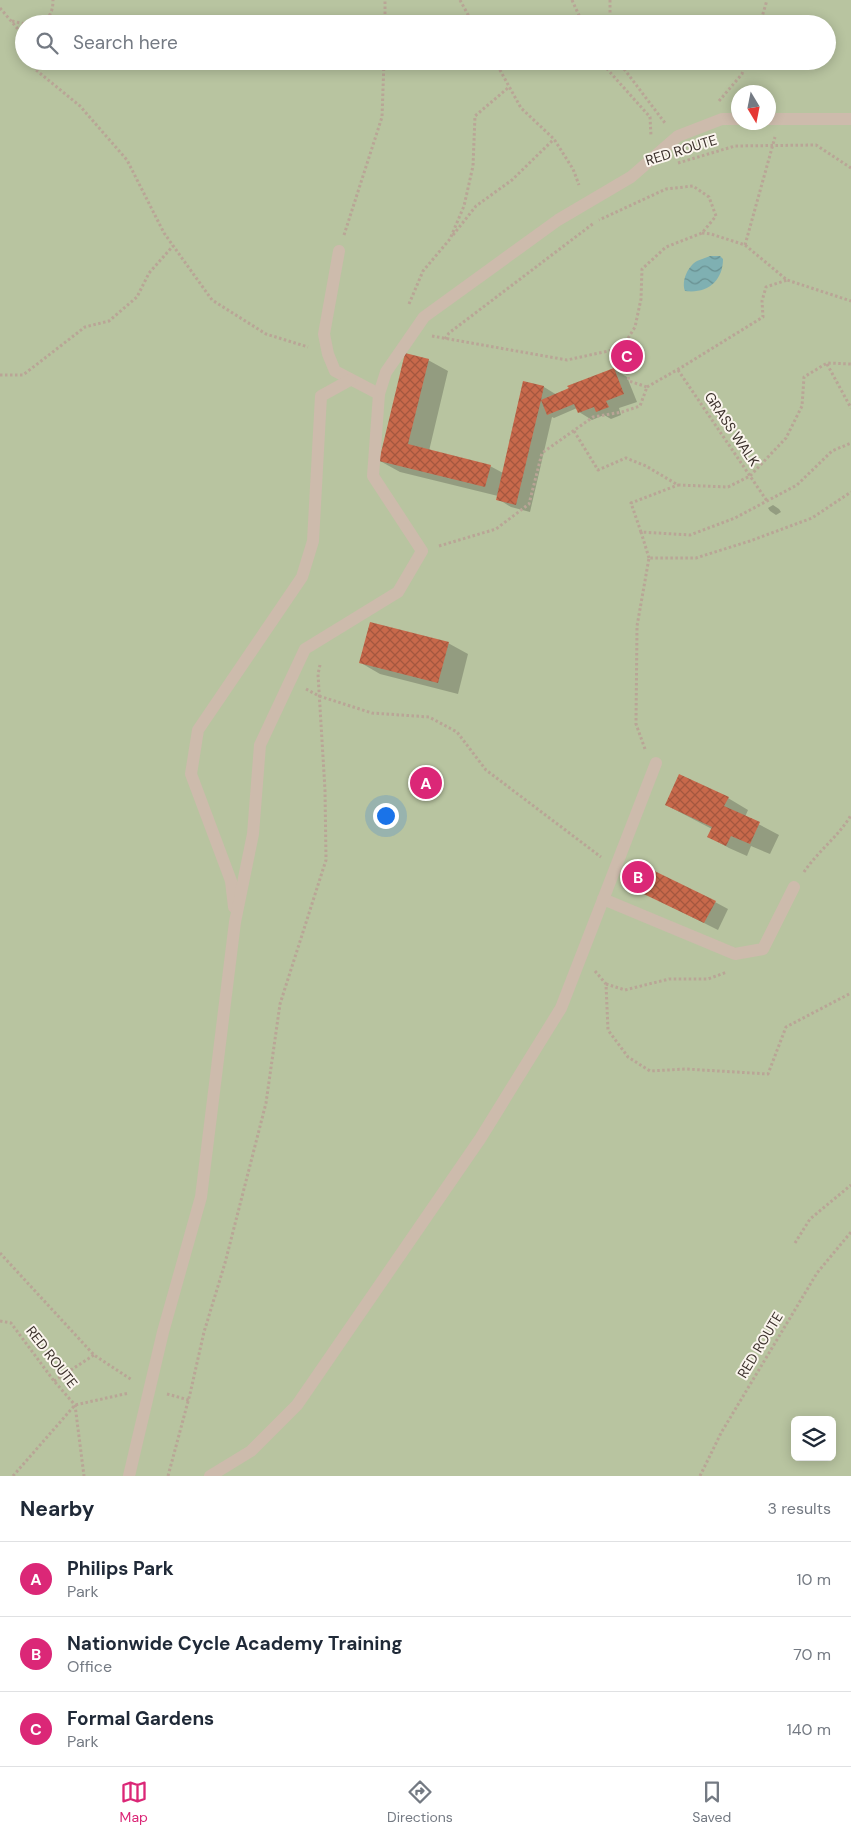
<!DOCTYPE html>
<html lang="en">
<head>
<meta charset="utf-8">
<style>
  body { margin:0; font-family:"DM Sans",sans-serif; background:#f6f6f7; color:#1f2937 }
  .controls { position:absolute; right:15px; bottom:15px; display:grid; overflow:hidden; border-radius:8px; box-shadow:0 2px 12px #0003 }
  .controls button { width:45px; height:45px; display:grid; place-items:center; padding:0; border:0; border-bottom:1px solid #e0e1e3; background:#fff; color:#1f2937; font:25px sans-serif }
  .compass { position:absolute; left:731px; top:85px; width:45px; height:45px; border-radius:50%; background:#fff; box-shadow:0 2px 12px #0003; rotate:170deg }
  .you { position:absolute; left:385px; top:815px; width:18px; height:18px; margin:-12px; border:4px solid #fff; border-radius:50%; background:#1a73e8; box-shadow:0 0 0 8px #1a73e833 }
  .badge { display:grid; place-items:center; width:32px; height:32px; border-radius:50%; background:#db2777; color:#fff; font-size:16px; font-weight:700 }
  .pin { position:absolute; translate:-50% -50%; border:2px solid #fff; box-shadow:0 1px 5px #0006 }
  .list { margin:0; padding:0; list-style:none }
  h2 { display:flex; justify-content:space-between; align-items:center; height:65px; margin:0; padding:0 20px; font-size:21px }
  h2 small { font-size:16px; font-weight:400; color:#747a83 }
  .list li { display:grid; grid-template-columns:32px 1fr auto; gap:15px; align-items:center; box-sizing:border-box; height:75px; padding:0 20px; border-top:1px solid #e0e1e3 }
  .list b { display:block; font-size:19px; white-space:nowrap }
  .list p { margin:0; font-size:16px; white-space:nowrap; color:#747a83 }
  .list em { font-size:16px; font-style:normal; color:#747a83 }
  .icon { flex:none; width:28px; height:28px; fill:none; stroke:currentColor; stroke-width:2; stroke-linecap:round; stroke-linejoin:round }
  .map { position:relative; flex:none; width:851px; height:1476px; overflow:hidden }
  .search { position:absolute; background:#fff; box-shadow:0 2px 12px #0003; left:15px; right:15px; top:15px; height:55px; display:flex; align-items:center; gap:12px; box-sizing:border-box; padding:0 18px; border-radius:28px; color:#747a83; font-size:19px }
  .sheet { height:290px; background:#fff }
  nav { display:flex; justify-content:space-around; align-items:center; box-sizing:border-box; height:70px; border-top:1px solid #e0e1e3; background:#fff; font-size:14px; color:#747a83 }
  nav a { display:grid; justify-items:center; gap:2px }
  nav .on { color:#db2777 }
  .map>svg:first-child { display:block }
</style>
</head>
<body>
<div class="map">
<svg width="851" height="1476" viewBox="0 0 851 1476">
  <defs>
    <pattern id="water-waves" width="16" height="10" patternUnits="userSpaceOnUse" patternTransform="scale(1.25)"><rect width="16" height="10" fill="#7fb0b2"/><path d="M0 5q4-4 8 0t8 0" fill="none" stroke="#699091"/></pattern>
    <pattern id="building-cross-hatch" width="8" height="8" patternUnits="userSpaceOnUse" patternTransform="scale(1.25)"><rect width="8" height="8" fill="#c8694b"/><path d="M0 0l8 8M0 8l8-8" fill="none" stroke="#a4573f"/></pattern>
  </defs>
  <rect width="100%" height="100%" fill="#f4ebe1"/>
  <path fill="#b8c4a0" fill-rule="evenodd" d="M0,0H851V1476H0ZM24,24H827V61H24ZM738,92H768V122H738ZM795,1420H832V1457H795Z"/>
  <path fill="url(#water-waves)" d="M710,256H720L723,259C723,281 707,294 685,291C681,281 688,266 697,261C701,259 706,258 710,256Z"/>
  <g fill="#0003">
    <polygon points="428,360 448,371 429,451 490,466 503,473 524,382 544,387 557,395 614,369 627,377 637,402 619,408 621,415 611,419 604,415 592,420 579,412 577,408 554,418 552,417 530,512 511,507 498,499 498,496 400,472 380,461"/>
    <polygon points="773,505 779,509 781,512 776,515 770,511 768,508"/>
    <polygon points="448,643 468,654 458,694 380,674 361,663"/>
    <polygon points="728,798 748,810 745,817 779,835 770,854 751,846 747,856 729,848 709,837 712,829 666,805"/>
    <polygon points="624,883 715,902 728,909 718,930"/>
  </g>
  <g fill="url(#building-cross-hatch)">
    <polygon points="405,353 429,359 408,444 491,465 485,487 379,461"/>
    <polygon points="614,368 624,394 606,401 609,407 596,412 594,407 578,413 574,404 547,415 541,400 516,505 496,500 523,381 544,386 541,400 569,388 567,386"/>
    <polygon points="370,622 449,642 438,683 359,663"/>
    <polygon points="679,774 729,797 724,806 760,822 750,844 731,836 726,846 707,837 712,827 665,805"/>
    <polygon points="634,861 716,901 704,923 623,884"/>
  </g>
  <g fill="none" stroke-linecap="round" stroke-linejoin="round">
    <g stroke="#b9a596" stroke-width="3" stroke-dasharray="2.5 2.5" stroke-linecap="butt">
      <polyline points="460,0 473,24"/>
      <polyline points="572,0 583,24"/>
      <polyline points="610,0 610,24"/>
      <polyline points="0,8 17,28 24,42"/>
      <polyline points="12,21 25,24"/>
      <path d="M37,24C49,19 53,13 53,0"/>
      <polyline points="385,24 385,0"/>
      <polyline points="760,24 767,0"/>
      <polyline points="32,61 36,70 80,106 127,160 164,233 212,300 266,334 308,347"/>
      <polyline points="495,61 521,108 554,139 573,169 579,185"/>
      <polyline points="600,61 650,117 651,136"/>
      <polyline points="618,61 665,123"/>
      <polyline points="719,101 742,74 746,61"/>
      <polyline points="678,163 735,146 816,145 851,168"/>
      <polyline points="702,233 711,234 745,245 787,280 851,301"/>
      <polyline points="344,235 382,117 384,61"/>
      <polyline points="453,235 476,206 512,180 554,139"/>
      <polyline points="745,245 775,137"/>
      <polyline points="409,304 423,271 450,239 464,206 473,166 475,116 509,87"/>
      <polyline points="432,336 567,360 622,348 635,327 641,299 642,269 666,247 702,233 716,216 709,197 693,186 666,189 599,220"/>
      <polyline points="445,339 449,333 594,223"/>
      <polyline points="827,364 851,408"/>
      <polyline points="678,370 767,501"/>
      <polyline points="0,375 23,375 85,327 109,321 137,297 149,273 173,246"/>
      <polyline points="647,387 682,367 763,317 762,301 766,287 787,280"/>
      <polyline points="574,431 598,470 626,458 646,466 678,485 728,487 750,476 786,438 802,406 804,377 827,363 851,364"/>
      <polyline points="641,532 631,503 678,485"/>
      <polyline points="439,546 496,529 529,504 542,453 593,417 622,412 640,406 647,387 629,381 622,348"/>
      <polyline points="649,558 641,532 690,535 735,518 797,485 832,451 851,443"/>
      <polyline points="306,689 319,696 372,713 429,717 457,732 486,770 601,857"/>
      <polyline points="645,749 636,724 637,626 649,558 696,558 750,541 812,518 851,492"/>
      <path d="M804,872C818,851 839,836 851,815"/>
      <polyline points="595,971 606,984 608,1030 628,1057 650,1071 686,1069 768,1074 786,1027 851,993"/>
      <polyline points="606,984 625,990 669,979 708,979 727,972"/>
      <polyline points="795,1243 810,1219 851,1185"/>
      <polyline points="0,1253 94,1355 132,1380"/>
      <polyline points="0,1321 11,1323 54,1381 75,1405 84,1476"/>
      <polyline points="54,1381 94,1355"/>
      <polyline points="167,1394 189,1400"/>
      <polyline points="13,1476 75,1405 129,1393"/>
      <polyline points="168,1476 190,1394 204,1332 225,1263 266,1103 280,1004 326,860 325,790 318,674 320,665"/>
      <polyline points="700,1476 721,1433 817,1273 851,1232"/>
    </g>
    <g stroke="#cdbbac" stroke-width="12">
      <polyline points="768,119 851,119"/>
      <polyline points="339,251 324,334 328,354 335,371 379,394"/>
      <polyline points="603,899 735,954 763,949 794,887"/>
      <polyline points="234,907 231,881 191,774 198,730 302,577 313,541 321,396 350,380"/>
      <polyline points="129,1476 163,1332 201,1197 235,922 253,834 260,745 305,649 398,592 422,551 373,476 379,394 386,372 424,317 558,220 631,177 678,136 722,119 738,119"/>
      <polyline points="210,1476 251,1451 297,1405 480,1139 561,1008 656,763"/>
    </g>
  </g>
  <g text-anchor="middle" stroke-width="4" stroke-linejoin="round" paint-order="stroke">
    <g font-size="14" fill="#3b302b" stroke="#fbf5ee">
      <text transform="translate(681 150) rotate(-17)" y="5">RED ROUTE</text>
      <text transform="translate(732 429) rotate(56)" y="5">GRASS WALK</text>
      <text transform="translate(760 1345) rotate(-59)" y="5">RED ROUTE</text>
      <text transform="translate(52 1357) rotate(52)" y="5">RED ROUTE</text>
    </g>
  </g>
</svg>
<div class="controls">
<button><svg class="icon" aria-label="layers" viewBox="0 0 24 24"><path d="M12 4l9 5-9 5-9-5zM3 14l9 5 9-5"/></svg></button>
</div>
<svg class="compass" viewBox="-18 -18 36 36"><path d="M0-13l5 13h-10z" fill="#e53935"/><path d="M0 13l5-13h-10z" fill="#747a83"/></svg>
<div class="you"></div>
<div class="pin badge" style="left:426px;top:783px">A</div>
<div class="pin badge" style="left:638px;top:877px">B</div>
<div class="pin badge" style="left:627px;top:356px">C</div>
<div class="search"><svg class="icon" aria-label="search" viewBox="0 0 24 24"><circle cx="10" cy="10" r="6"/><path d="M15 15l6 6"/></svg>Search here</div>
</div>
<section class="sheet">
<h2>Nearby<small>3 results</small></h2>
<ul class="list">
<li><span class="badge">A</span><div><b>Philips Park</b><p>Park</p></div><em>10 m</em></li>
<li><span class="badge">B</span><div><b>Nationwide Cycle Academy Training</b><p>Office</p></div><em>70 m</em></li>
<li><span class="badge">C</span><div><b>Formal Gardens</b><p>Park</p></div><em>140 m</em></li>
</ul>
</section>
<nav>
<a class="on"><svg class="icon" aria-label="map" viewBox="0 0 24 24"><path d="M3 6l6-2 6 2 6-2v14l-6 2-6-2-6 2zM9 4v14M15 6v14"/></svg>Map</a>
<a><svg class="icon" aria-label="directions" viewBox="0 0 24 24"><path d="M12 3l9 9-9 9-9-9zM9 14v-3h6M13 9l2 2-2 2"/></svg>Directions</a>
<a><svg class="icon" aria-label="saved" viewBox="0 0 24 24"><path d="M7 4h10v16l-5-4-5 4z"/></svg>Saved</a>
</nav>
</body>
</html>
